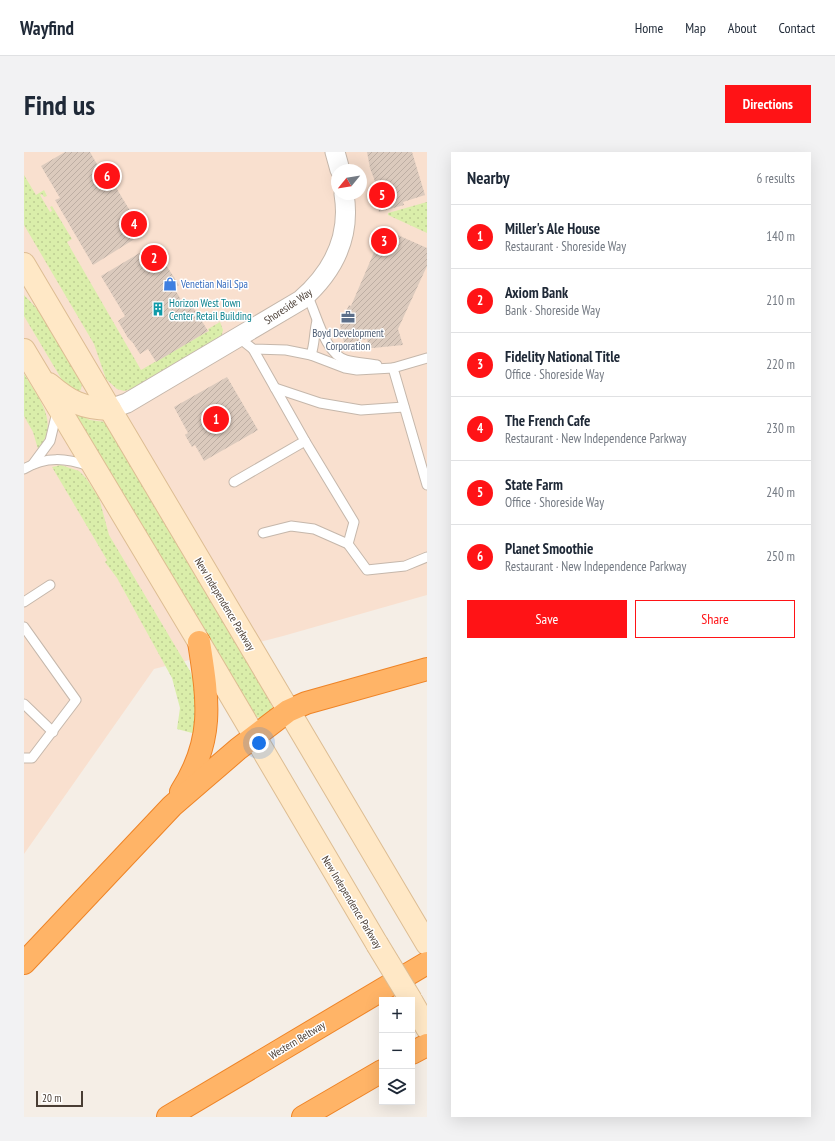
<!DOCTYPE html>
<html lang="en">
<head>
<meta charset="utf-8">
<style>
  body { margin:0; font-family:"PT Sans Narrow",sans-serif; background:#f2f2f3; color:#1f2937 }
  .controls { position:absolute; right:12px; bottom:12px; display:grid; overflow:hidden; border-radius:0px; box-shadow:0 4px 16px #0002 }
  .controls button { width:36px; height:36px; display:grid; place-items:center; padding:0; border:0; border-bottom:1px solid #e0e1e3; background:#fff; color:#1f2937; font:20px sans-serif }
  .compass { position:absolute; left:307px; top:12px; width:36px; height:36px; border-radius:50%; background:#fff; box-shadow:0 4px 16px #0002; rotate:240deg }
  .scale { position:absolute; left:12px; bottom:10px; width:47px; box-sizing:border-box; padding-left:4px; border:2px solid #493d34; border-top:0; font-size:11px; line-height:14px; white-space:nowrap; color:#493d34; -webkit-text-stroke:3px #fff; paint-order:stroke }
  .you { position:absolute; left:235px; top:591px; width:14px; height:14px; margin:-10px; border:3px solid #fff; border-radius:50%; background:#1a73e8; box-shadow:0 0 0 6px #1a73e833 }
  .badge { display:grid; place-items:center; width:26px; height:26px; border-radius:50%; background:#ff1316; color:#fff; font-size:13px; font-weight:700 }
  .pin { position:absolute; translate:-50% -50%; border:2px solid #fff; box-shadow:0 1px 4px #0006 }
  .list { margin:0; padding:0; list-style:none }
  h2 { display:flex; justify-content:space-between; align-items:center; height:52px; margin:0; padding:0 16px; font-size:17px }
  h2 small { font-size:13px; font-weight:400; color:#747a83 }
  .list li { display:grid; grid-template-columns:26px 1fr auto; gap:12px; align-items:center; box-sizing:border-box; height:64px; padding:0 16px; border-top:1px solid #e0e1e3 }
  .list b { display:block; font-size:15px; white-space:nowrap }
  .list p { margin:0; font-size:13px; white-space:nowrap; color:#747a83 }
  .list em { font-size:13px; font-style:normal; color:#747a83 }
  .actions { display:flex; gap:8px; padding:12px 16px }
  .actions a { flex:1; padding:9px 0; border:1px solid #ff1316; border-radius:0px; text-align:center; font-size:14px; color:#ff1316 }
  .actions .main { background:#ff1316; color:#fff }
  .icon { flex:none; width:22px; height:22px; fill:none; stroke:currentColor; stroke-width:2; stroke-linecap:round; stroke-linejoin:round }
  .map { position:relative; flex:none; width:403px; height:965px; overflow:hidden; border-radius:0px }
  header { display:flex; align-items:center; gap:24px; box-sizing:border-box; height:56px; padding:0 20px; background:#fff; border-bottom:1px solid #e0e1e3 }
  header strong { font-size:19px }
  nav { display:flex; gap:22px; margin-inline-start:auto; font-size:14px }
  .intro { display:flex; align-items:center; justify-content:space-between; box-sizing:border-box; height:96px; padding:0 24px }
  h1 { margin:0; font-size:28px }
  .button { padding:10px 18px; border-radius:0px; background:#ff1316; color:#fff; font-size:14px; font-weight:700 }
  main { display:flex; gap:24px; padding:0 24px }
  aside { flex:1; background:#fff; border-radius:0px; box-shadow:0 4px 16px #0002 }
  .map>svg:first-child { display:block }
</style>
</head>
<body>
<header>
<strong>Wayfind</strong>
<nav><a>Home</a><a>Map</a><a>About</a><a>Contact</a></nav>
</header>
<div class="intro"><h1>Find us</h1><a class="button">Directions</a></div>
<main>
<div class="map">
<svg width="403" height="965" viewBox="0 0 403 965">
  <defs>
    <pattern id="park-dots" width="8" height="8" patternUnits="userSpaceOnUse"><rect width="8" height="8" fill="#daeeaa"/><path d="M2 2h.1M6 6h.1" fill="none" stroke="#bdcd93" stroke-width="1.8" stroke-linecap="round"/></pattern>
    <pattern id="building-hatch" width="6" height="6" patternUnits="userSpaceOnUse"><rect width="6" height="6" fill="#dbcabd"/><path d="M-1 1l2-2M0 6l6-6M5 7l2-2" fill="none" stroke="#bdaea3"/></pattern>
  </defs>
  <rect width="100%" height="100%" fill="#f5eee6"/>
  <path fill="#f9e0cf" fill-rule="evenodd" d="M0,0H403V443L259,484L130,517L0,702ZM313,18H337V42H313Z"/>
  <g fill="url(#park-dots)">
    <polygon points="0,23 12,43 20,38 23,44 20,45 18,42 16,43 26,60 28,59 26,55 28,54 48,87 43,90 117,218 181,181 185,179 184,177 196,170 199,178 197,186 108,237 100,239 93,237 82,227 70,192 0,73"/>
    <polygon points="403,50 403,81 364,63 364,61"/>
    <polygon points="0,143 17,161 58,231 57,237 55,240 41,233 0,164"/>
    <path d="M0,222C14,245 37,272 14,297L9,280L0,264Z"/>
    <polygon points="48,259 66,268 81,270 245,547 249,557 247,563 238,567 231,564"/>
    <polygon points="37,313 55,319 62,326 75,346 85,383 166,519 172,535 172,582 153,577 156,556 148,526 93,426 81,410 83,408 28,315"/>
  </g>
  <g fill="url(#building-hatch)">
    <polygon points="41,0 66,0 78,21 82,19 114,72 112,74 117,83 69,113 31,48 36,46 17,14"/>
    <polygon points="343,0 388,0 401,43 379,50 380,53 355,60 349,35 352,32 346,16"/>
    <polygon points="360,77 403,96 403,114 374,177 379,193 349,196 345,196 343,187 325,191 320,190 316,173 325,153 327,154"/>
    <polygon points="129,93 155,133 150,136 159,151 164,147 184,179 132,210 124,197 116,202 109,191 104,186 94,169 101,164 77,124"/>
    <polygon points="203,225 234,278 180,309 171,293 168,295 161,283 164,281 150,255"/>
  </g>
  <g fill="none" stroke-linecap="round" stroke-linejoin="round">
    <g stroke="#c5b7ab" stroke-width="11">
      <g id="lane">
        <path d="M283,143C293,162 300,201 322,208C332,211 343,211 353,213"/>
        <polyline points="214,185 229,197 262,198 287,203 321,216 333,218 369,216"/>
        <path d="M287,203C291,191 290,180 293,169"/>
        <polyline points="403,206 369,216 403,333"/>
        <polyline points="251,236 296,251 337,258 380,255"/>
        <polyline points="281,289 330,370 324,392"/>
        <polyline points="9,312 26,289 33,260"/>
        <path d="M0,317C22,304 42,306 65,314"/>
        <polyline points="210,330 281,289 229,197"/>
        <polyline points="239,381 267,374 290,377 324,392 343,418 381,414 403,405"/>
        <polyline points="0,450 26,433"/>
        <polyline points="0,475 52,548 8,606 0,606"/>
        <polyline points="0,552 29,580"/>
      </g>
    </g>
    <g stroke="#c5b7ab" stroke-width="21">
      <g id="street">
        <polyline points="311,0 316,18"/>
        <path d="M86,257L103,251L277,148C309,120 327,85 320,42"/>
      </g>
    </g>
    <g stroke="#ddbd93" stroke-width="24">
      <g id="secondary">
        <polyline points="0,112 403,792"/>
        <polyline points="0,198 175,490 353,792"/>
        <path d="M25,232C46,250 58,256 86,257"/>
        <polyline points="388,850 403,876"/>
      </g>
    </g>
    <g stroke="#ee8427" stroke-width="24">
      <g id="highway">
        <path d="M157,640C191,587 184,548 175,490"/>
        <polyline points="0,811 148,654 214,597 264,559 282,551 403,517"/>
        <polyline points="388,901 403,893"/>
        <polyline points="144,965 403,811"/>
        <polyline points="279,965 358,919"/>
      </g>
    </g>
    <use href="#lane" stroke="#fff" stroke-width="9"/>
    <use href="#street" stroke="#fff" stroke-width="19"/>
    <use href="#secondary" stroke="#ffe8c6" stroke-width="22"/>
    <use href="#highway" stroke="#ffb467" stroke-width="22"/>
    <g stroke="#ddbd93" stroke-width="24" stroke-linecap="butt">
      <polyline id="secondary-bridge" points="353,792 387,848"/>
    </g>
    <use href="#secondary-bridge" stroke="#ffe8c6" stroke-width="22"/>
  </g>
  <defs>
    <g id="shop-bare" transform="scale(1.08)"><path d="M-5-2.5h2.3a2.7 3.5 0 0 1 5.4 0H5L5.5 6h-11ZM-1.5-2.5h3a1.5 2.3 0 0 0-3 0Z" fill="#3f7fe0" stroke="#fff" stroke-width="2.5" paint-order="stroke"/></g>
    <g id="building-bare" transform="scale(1.08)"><path d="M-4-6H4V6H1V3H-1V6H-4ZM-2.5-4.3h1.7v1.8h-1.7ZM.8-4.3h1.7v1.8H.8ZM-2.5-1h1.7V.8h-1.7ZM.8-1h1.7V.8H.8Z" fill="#0f9aa8" stroke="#fff" stroke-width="2.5" paint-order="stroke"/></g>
    <g id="office-bare" transform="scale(1.08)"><path d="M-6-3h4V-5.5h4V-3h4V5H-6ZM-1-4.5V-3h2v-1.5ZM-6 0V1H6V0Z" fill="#5c6f8a" stroke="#fff" stroke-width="2.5" paint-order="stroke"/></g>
  </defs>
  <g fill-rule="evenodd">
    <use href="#shop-bare" x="146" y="132"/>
    <use href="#building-bare" x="134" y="157"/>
    <use href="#office-bare" x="324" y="165"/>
  </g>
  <g text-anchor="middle" stroke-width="3" stroke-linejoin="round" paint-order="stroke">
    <g font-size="11" fill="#366cbe" stroke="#fff" text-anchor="start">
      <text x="157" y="136">Venetian Nail Spa</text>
    </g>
    <g font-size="11" fill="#0d838f" stroke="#fff" text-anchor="start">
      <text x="145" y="155">Horizon West Town<tspan x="145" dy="13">Center Retail Building</tspan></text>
    </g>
    <g font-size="11" fill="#493d34" stroke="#fff">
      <text transform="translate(264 154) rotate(-34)" y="4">Shoreside Way</text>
      <text transform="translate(201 452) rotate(59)" y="4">New Independence Parkway</text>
      <text transform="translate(328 750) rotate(59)" y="4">New Independence Parkway</text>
      <text transform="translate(273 888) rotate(-31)" y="4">Western Beltway</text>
    </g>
    <g font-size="11" fill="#4e5e75" stroke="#fff">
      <text x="324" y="185">Boyd Development<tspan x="324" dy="13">Corporation</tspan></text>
    </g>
  </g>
</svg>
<div class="controls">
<button>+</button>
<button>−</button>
<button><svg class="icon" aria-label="layers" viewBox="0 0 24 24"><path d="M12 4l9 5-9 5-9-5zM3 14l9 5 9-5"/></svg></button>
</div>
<svg class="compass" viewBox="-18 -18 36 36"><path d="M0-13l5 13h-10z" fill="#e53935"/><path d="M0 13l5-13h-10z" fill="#747a83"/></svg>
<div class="scale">20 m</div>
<div class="you"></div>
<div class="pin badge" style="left:192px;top:267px">1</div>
<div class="pin badge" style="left:130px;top:106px">2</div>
<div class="pin badge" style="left:360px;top:89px">3</div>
<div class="pin badge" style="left:110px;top:72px">4</div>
<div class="pin badge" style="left:358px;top:43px">5</div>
<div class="pin badge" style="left:83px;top:24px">6</div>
</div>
<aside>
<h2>Nearby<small>6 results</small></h2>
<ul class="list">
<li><span class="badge">1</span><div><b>Miller's Ale House</b><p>Restaurant · Shoreside Way</p></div><em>140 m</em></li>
<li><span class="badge">2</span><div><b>Axiom Bank</b><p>Bank · Shoreside Way</p></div><em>210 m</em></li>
<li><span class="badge">3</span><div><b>Fidelity National Title</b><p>Office · Shoreside Way</p></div><em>220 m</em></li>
<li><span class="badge">4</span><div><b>The French Cafe</b><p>Restaurant · New Independence Parkway</p></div><em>230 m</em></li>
<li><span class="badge">5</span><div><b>State Farm</b><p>Office · Shoreside Way</p></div><em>240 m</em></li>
<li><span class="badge">6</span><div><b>Planet Smoothie</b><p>Restaurant · New Independence Parkway</p></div><em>250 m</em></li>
</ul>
<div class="actions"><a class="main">Save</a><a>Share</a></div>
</aside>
</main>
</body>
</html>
